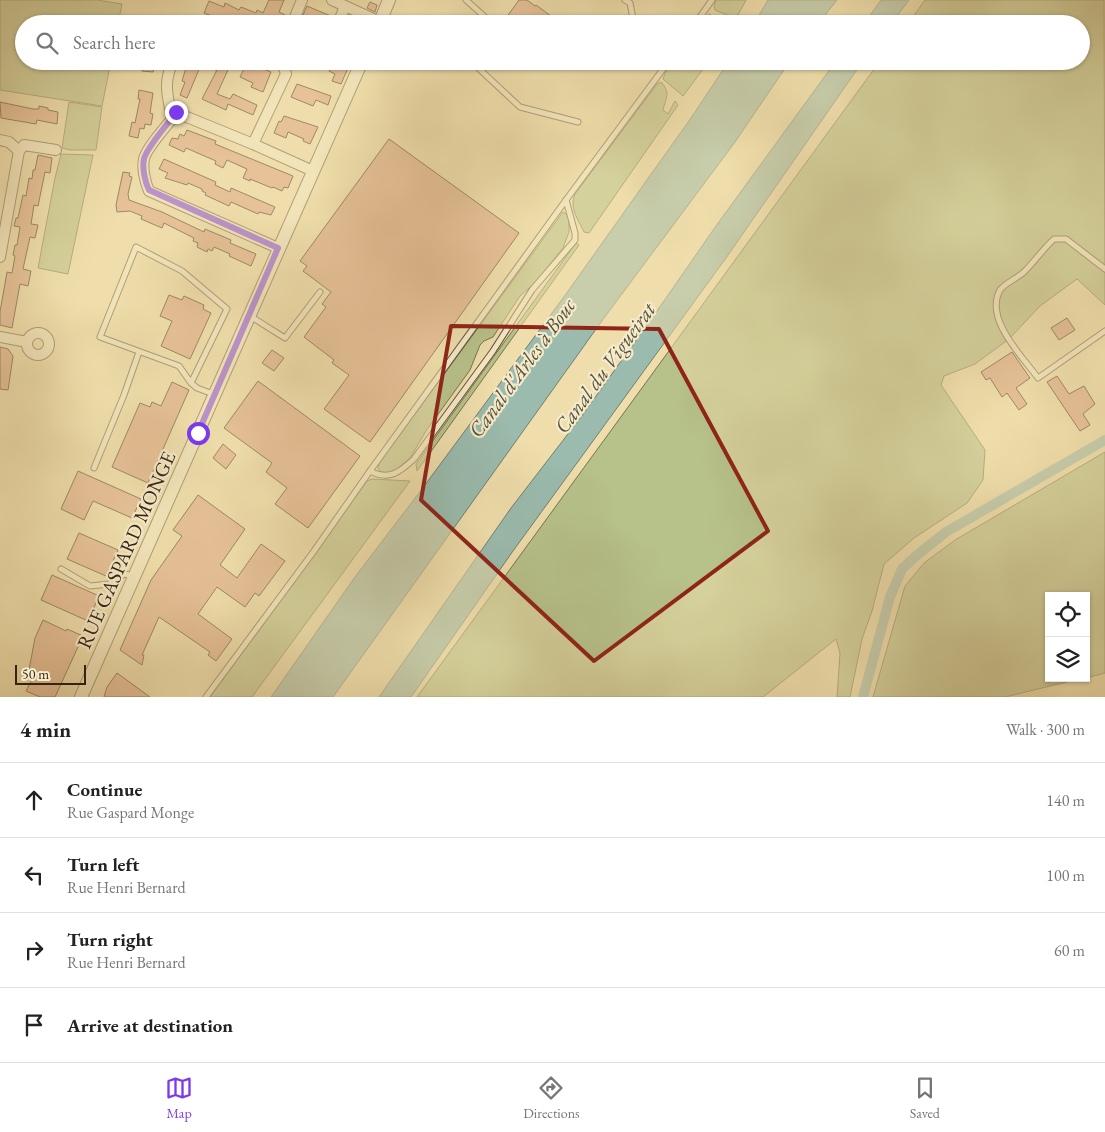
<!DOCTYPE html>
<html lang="en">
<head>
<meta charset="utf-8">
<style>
  body { margin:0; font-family:"EB Garamond",serif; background:#f2f2f2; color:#222 }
  .controls { position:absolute; right:15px; bottom:15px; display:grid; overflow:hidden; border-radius:0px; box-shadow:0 1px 4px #0004 }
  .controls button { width:45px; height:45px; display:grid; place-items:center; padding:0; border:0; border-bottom:1px solid #e0e0e0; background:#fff; color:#222; font:25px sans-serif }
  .scale { position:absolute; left:15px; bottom:12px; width:71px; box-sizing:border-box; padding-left:5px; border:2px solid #352510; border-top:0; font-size:14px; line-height:18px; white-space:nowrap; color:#352510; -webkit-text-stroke:4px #f5eac9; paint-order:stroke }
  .stop { position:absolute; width:15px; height:15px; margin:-11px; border:4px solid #7c3aed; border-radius:50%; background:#fff }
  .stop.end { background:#7c3aed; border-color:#fff; box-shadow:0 1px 5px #0008 }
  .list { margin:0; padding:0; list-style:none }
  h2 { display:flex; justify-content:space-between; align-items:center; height:65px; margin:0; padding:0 20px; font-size:21px }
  h2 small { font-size:16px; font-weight:400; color:#767676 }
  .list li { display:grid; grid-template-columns:32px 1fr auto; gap:15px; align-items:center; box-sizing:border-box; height:75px; padding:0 20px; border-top:1px solid #e0e0e0 }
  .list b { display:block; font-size:19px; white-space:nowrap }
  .list p { margin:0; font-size:16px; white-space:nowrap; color:#767676 }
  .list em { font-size:16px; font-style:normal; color:#767676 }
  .icon { flex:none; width:28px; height:28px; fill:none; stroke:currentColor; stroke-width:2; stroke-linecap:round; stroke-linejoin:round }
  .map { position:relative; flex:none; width:1105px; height:697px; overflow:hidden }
  .search { position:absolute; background:#fff; box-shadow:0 1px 4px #0004; left:15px; right:15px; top:15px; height:55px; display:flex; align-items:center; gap:12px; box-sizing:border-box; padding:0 18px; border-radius:28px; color:#767676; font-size:19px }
  .sheet { height:365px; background:#fff }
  nav { display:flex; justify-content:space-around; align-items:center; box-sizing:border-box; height:70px; border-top:1px solid #e0e0e0; background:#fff; font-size:14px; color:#767676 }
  nav a { display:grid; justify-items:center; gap:2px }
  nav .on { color:#7c3aed }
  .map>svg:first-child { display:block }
</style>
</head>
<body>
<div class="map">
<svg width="1105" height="697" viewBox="0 0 1105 697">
  <rect width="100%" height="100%" fill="#efdeac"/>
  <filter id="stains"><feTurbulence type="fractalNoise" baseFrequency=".004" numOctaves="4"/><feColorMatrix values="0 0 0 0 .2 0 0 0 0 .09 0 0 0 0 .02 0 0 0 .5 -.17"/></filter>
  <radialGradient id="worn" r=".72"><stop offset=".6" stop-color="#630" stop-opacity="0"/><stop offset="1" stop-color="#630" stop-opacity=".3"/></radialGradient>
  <g fill="#b7c18a" stroke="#76734d">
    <polygon points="0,0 97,0 122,4 118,24 24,24 24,61 111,61 102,106 0,90"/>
    <polygon points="716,0 746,0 738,15 730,16 715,10 714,6"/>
    <polygon points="925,0 1104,0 1105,305 1077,279 1040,306 1009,339 975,364 944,376 941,385 985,450 983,480 967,503 914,538 884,564 872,611 862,639 850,697 837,697 840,653 836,639 763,697 417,697 880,61 1081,61 1081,24 908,24"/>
    <polygon points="709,14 726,24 703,24"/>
    <polygon points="675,61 709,61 683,96 663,79 665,73"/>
    <path d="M661,82C671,93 666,97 663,110L668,114L675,101L678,105L589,233L584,232C578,219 569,208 575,194L657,84Z"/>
    <polygon points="69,102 102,107 96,150 70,150 62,148"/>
    <polygon points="61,154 93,155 68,274 38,268 55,178"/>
    <polygon points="563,212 569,216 569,232 563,248 538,280 520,296 493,337 484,341 480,345 470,370 426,431 410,458 397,469 389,473 381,472 378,468 379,463"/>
    <polygon points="576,243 579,245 417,471 416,464"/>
    <polygon points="1105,452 1105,673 1086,678 1086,596 1049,596 1049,678 1083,678 1005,697 873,697 905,586 924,563 955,540"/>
    <polygon points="372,479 410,481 252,697 210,697 367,481"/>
  </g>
  <g fill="#9abbae" stroke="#727f6f">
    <polygon points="768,0 837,0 818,24 754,24"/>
    <polygon points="881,0 909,0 891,24 864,24"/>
    <polygon points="729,61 790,61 735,142 604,318 333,697 271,697 355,577 422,489 566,294 691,118"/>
    <polygon points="836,61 863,61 726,258 513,551 411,697 379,697 511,508 581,417 657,311 716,226"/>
  </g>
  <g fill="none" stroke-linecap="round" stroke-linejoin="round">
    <polyline stroke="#9abbae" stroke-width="10" points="863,697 890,597 902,569 916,556 946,532 1105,440"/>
  </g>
  <g fill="#dda182" stroke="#352510">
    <polygon points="269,0 284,0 279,12 287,16 284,24 278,24 265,18 262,24 233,24 204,13 209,1 224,7 225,3 239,10 241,7 256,13 257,10 263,13"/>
    <polygon points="519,0 527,0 535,6 536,5 562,24 514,24 506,18"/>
    <polygon points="370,2 377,5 375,12 367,8"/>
    <polygon points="307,6 333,17 331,24 322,24 303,15"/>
    <polygon points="162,15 182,24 158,24"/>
    <polygon points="144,61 157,61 153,72 142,71"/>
    <polygon points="188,61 200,61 198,66 200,67 187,98 180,95 185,82 182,81"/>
    <polygon points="219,61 232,61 217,94 230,99 233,94 257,105 253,115 228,104 226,110 202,99 217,70 215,70"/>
    <polygon points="333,61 351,61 341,84 332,81 335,74 329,71"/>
    <polygon points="247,62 271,72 263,92 251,87 253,83 240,77"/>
    <polygon points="297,84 331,96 328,105 316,100 313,106 291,97"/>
    <polygon points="139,90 153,93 150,113 153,114 151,125 145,124 144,129 140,128 138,138 129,136 132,122 135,123 140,99 138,99"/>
    <polygon points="0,102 33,109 39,109 39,106 48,108 48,110 58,112 57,124 37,120 36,124 1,118"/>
    <polygon points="284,116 318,127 310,144 303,141 304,139 288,132 286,138 274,133 279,121 281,122"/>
    <polygon points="187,130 216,141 215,144 293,176 288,188 284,187 282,191 273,187 272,188 250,179 250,181 243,178 247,169 227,160 223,168 215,164 216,161 186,148 184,152 169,145 172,138 178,139 180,134 184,136"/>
    <polygon points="389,139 519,233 370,442 324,409 349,375 332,363 334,360 304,337 326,307 322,304 331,292 303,271 307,266 300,261"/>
    <polygon points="38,155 52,158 50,173 45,172 38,206 34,205 31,224 38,225 35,238 30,237 23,269 31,271 28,286 20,284 12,328 0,325 0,312 7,272 12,273 15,256 13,255 15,245 17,245 20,227 14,226 16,218 18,218 23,195 26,196 29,178 32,179 33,170 35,170"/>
    <polygon points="164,159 216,182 215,185 230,192 231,188 275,207 271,215 259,212 258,214 231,202 229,206 205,195 206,193 202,191 202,189 188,183 187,185 165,178 168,173 159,169"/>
    <polygon points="123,172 130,173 129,176 132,177 128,194 129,200 162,212 204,232 205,229 231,240 230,243 256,254 251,266 229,256 230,254 214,247 212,251 208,249 207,252 197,247 198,243 193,241 194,238 164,223 162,228 141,219 142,216 130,211 117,212 116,205"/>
    <polygon points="169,295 182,300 184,296 204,305 203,309 211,313 190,359 161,346 172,321 160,316"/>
    <polygon points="1067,318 1075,330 1059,340 1051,328"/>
    <polygon points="0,347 8,349 13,356 8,390 0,389"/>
    <polygon points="272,350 284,358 274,371 262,363"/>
    <polygon points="1012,352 1030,378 1016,388 1027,404 1019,410 1007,393 1002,397 990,378 986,380 981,372"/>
    <polygon points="1057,376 1069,394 1084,386 1095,404 1083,414 1090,425 1080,431 1047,382"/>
    <polygon points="258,381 360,456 308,528 275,504 287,488 266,472 272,463 224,428"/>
    <polygon points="172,382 189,390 148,483 112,467 140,403 150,407 152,402 161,406"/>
    <polygon points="223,444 236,455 226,469 213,458"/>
    <polygon points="78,471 141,499 132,518 93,501 84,520 61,509"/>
    <polygon points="198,495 245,529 220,565 237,578 261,544 285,561 259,596 255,593 245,607 217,587 198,614 232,639 216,661 208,655 210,652 159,617 142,655 144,655 142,665 120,650 151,580 182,536 173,530"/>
    <polygon points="79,533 118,550 106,576 67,559"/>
    <polygon points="52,575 99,596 88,621 41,600"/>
    <polygon points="43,620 66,631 67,629 83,636 55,697 40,697 26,691 33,677 28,675 35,638"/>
    <polygon points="117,673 150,697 104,697 107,687"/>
  </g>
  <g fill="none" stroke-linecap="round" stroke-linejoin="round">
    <g stroke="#645337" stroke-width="7">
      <g id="service">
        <polyline points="466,0 485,17 485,24"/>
        <polyline points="625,0 630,3 634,24"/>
        <polyline points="695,24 712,0"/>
        <polyline points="477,61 475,65 520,107 578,122"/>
        <path d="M1105,269L1066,239H1054C1043,249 1035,261 1025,271C1018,278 1005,283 1000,290C984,319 1022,356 1038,378L1105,331"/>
        <polyline points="250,316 285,338 320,292"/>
        <polyline points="191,383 179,366 100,337 136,247 182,271 227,309 191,383 197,388 213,394"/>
        <polyline points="94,468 124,395 139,352"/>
        <path d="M370,471C389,481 400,472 414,459L493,351L532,290L575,240V233L566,200"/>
        <polyline points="61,569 90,586 109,584 124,574 135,576"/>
        <polyline points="206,697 314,551 370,471 566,200 669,61"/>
      </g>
    </g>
    <g stroke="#645337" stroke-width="12">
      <g id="minor">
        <polyline points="332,0 380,22"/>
        <polyline points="292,24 302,0"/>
        <polyline points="338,24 345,6"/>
        <path d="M173,61C165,79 166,90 170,108L177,113L253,144"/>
        <polyline points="275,61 283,65 286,74 253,144 313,171"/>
        <path d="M177,113C169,123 146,148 144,159C142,168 145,182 149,191L278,248"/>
        <polyline points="0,140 9,142 19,151"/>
        <polyline points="0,257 19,151 24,145 56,150"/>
        <circle cx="38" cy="344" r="11"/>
        <polyline points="0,337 27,342"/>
      </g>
    </g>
    <g stroke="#645337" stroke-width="14">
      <g id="tertiary">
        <polyline points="379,24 389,0"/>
        <polyline points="81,697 362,61"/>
      </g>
    </g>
    <use href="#service" stroke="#f5eac9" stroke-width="5"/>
    <use href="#minor" stroke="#f5eac9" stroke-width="10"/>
    <use href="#tertiary" stroke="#f5eac9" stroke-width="12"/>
  </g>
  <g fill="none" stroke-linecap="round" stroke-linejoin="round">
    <path stroke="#7c3aed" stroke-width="6" d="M176,112C169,123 146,148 144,159C142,168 145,182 149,190L278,248L198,433"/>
  </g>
  <path d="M0 0H1105V697H0ZM451,326L659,329L768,531L594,661L421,500Z" fill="#efdeac" fill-opacity=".55" fill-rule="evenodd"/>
  <path fill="none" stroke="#8f2418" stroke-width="4" stroke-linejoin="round" d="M451,326L659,329L768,531L594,661L421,500Z"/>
  <g text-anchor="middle" stroke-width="4.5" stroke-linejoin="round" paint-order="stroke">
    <g font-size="20" fill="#352510" stroke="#f5eac9">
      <text transform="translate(126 550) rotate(-66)" y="7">RUE GASPARD MONGE</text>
    </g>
    <g font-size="21" font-style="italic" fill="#53523f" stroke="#f5eac9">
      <text transform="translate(522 368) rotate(-54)" y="7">Canal d'Arles à Bouc</text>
      <text transform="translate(605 368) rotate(-54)" y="7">Canal du Vigueirat</text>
    </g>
  </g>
  <rect width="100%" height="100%" filter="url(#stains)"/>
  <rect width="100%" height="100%" fill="url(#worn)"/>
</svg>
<div class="controls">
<button><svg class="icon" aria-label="locate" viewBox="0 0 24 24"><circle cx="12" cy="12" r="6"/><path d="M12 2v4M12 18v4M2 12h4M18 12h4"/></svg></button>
<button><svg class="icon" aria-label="layers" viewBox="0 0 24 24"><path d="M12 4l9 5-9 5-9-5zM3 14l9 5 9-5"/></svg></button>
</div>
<div class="scale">50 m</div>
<div class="stop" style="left:198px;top:433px"></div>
<div class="stop end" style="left:176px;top:112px"></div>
<div class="search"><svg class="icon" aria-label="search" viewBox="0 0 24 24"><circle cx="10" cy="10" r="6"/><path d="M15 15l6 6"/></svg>Search here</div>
</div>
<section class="sheet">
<h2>4 min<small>Walk · 300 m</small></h2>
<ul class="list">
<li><svg class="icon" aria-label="ahead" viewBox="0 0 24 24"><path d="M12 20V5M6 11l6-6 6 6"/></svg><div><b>Continue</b><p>Rue Gaspard Monge</p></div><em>140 m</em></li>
<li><svg class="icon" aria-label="left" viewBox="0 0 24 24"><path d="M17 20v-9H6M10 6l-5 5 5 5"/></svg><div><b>Turn left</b><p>Rue Henri Bernard</p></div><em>100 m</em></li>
<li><svg class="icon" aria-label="right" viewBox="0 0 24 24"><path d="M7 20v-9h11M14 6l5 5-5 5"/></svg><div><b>Turn right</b><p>Rue Henri Bernard</p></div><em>60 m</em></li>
<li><svg class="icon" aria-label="arrive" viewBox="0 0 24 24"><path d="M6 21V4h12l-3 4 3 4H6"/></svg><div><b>Arrive at destination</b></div></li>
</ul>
</section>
<nav>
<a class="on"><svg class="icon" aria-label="map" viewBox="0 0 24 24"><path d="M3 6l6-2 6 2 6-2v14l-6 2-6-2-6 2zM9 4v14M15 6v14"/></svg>Map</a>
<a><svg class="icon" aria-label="directions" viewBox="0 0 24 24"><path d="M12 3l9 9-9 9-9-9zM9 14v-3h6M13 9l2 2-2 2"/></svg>Directions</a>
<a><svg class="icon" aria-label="saved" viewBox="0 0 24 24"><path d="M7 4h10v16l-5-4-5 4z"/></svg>Saved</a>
</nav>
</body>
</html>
